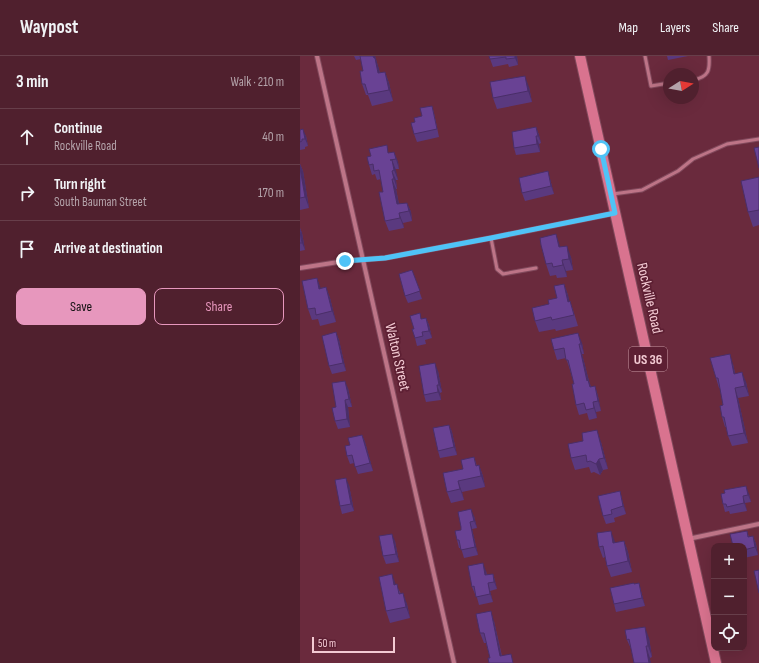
<!DOCTYPE html>
<html lang="en">
<head>
<meta charset="utf-8">
<style>
  body { margin:0; font-family:"Sofia Sans Condensed",sans-serif; background:#5a2d3a; color:#f1f3f6 }
  .controls { position:absolute; right:12px; bottom:12px; display:grid; overflow:hidden; border-radius:8px; box-shadow:0 4px 16px #0002 }
  .controls button { width:36px; height:36px; display:grid; place-items:center; padding:0; border:0; border-bottom:1px solid #673e4a; background:#50202e; color:#f1f3f6; font:20px sans-serif }
  .compass { position:absolute; left:363px; top:12px; width:36px; height:36px; border-radius:50%; background:#50202e; box-shadow:0 4px 16px #0002; rotate:79deg }
  .scale { position:absolute; left:12px; bottom:10px; width:83px; box-sizing:border-box; padding-left:4px; border:2px solid #f3cad3; border-top:0; font-size:11px; line-height:14px; white-space:nowrap; color:#f3cad3; -webkit-text-stroke:3px #5d1f33; paint-order:stroke }
  .stop { position:absolute; width:12px; height:12px; margin:-9px; border:3px solid #4fc3f7; border-radius:50%; background:#fff }
  .stop.end { background:#4fc3f7; border-color:#fff; box-shadow:0 1px 4px #0008 }
  .list { margin:0; padding:0; list-style:none }
  h2 { display:flex; justify-content:space-between; align-items:center; height:52px; margin:0; padding:0 16px; font-size:17px }
  h2 small { font-size:13px; font-weight:400; color:#b4a3aa }
  .list li { display:grid; grid-template-columns:26px 1fr auto; gap:12px; align-items:center; box-sizing:border-box; height:56px; padding:0 16px; border-top:1px solid #673e4a }
  .list b { display:block; font-size:15px; white-space:nowrap }
  .list p { margin:0; font-size:13px; white-space:nowrap; color:#b4a3aa }
  .list em { font-size:13px; font-style:normal; color:#b4a3aa }
  .actions { display:flex; gap:8px; padding:12px 16px }
  .actions a { flex:1; padding:9px 0; border:1px solid #e797bd; border-radius:8px; text-align:center; font-size:14px; color:#e797bd }
  .actions .main { background:#e797bd; color:#111 }
  .icon { flex:none; width:22px; height:22px; fill:none; stroke:currentColor; stroke-width:2; stroke-linecap:round; stroke-linejoin:round }
  .map { position:relative; flex:none; width:459px; height:607px; overflow:hidden }
  header { display:flex; align-items:center; gap:24px; box-sizing:border-box; height:56px; padding:0 20px; background:#50202e; border-bottom:1px solid #673e4a }
  header strong { font-size:19px }
  nav { display:flex; gap:22px; margin-inline-start:auto; font-size:14px }
  main { display:flex }
  aside { flex:1; background:#50202e }
  .map>svg:first-child { display:block }
</style>
</head>
<body>
<header>
<strong>Waypost</strong>
<nav><a>Map</a><a>Layers</a><a>Share</a></nav>
</header>
<main>
<aside>
<h2>3 min<small>Walk · 210 m</small></h2>
<ul class="list">
<li><svg class="icon" aria-label="ahead" viewBox="0 0 24 24"><path d="M12 20V5M6 11l6-6 6 6"/></svg><div><b>Continue</b><p>Rockville Road</p></div><em>40 m</em></li>
<li><svg class="icon" aria-label="right" viewBox="0 0 24 24"><path d="M7 20v-9h11M14 6l5 5-5 5"/></svg><div><b>Turn right</b><p>South Bauman Street</p></div><em>170 m</em></li>
<li><svg class="icon" aria-label="arrive" viewBox="0 0 24 24"><path d="M6 21V4h12l-3 4 3 4H6"/></svg><div><b>Arrive at destination</b></div></li>
</ul>
<div class="actions"><a class="main">Save</a><a>Share</a></div>
</aside>
<div class="map">
<svg width="459" height="607" viewBox="0 0 459 607">
  <rect width="100%" height="100%" fill="#6a2a3d"/>
  <g fill="none" stroke-linecap="round" stroke-linejoin="round">
    <g stroke="#81495c" stroke-width="5">
      <g id="service">
        <polyline points="345,0 351,30 369,27"/>
        <path d="M393,24C409,21 410,14 409,0"/>
        <polyline points="313,138 342,134 378,115 393,103 427,88 459,83"/>
        <polyline points="191,182 197,213 203,218 236,212"/>
      </g>
    </g>
    <g stroke="#81495c" stroke-width="6">
      <g id="minor">
        <polyline points="17,0 154,607"/>
        <polyline points="0,212 45,205 85,202 191,182 315,157"/>
        <polyline points="388,483 459,468"/>
      </g>
    </g>
    <g stroke="#81495c" stroke-width="12">
      <polyline id="primary" points="280,0 416,607"/>
    </g>
    <use href="#service" stroke="#bd7487" stroke-width="3"/>
    <use href="#minor" stroke="#bd7487" stroke-width="4"/>
    <use href="#primary" stroke="#d9738f" stroke-width="10"/>
  </g>
  <g fill="#5a397f">
    <polygon points="54,0 75,0 80,17 85,16 89,27 93,45 72,50 68,39 66,39 62,28 63,15 61,3 56,4"/>
    <polygon points="189,0 217,0 218,9 209,11 208,8 193,11"/>
    <polygon points="367,0 388,0 368,4"/>
    <polygon points="229,31 232,46 197,53 193,42"/>
    <polygon points="132,50 134,57 139,81 117,86 114,78 115,66 122,60"/>
    <polygon points="236,71 239,79 241,87 239,88 240,96 216,99 214,92"/>
    <polygon points="0,73 6,80 8,90 5,91 5,93 0,94"/>
    <polygon points="94,96 98,106 99,113 95,113 98,124 96,124 97,133 96,133 99,148 107,147 111,156 112,165 103,167 104,172 89,175 85,165 83,136 81,123 77,124 75,118 72,119 69,109 71,100"/>
    <polygon points="0,108 3,115 9,152 0,154"/>
    <polygon points="459,121 459,169 453,171 448,156"/>
    <polygon points="250,123 254,138 225,145 222,137"/>
    <polygon points="0,172 2,177 5,194 0,195"/>
    <polygon points="261,191 271,201 273,214 266,215 267,221 257,222 256,219 250,220 246,208"/>
    <polygon points="112,214 122,243 108,247 105,240"/>
    <polygon points="17,222 20,232 26,231 30,242 36,266 20,270 18,263 12,264 8,253"/>
    <polygon points="264,228 268,239 269,246 270,245 274,257 278,270 256,275 255,273 239,276 235,265 257,242"/>
    <polygon points="126,262 129,269 132,282 125,284 126,288 117,290 115,282 114,273 122,263"/>
    <polygon points="36,276 39,284 46,315 32,318 29,310"/>
    <polygon points="282,287 284,298 282,298 289,325 291,331 295,330 298,340 301,355 296,356 297,362 289,364 287,357 279,359 276,349 274,328 270,314 266,302 257,304 254,294"/>
    <polygon points="433,308 435,317 446,326 449,340 438,342 448,387 432,390 428,380 426,371 425,371 422,361 423,349 420,332 419,332 416,322"/>
    <polygon points="138,315 142,336 140,337 141,344 126,346 124,339"/>
    <polygon points="48,332 52,351 48,351 50,371 38,373 35,365 36,351"/>
    <polygon points="149,369 152,376 157,399 140,402 138,395"/>
    <polygon points="62,379 65,386 73,415 58,418 54,407 50,408 47,400 50,389"/>
    <polygon points="301,386 308,413 303,414 300,419 294,416 291,417 289,411 275,414 271,402"/>
    <polygon points="174,401 177,410 179,409 183,420 185,431 162,436 164,444 151,447 147,436 163,413"/>
    <polygon points="49,429 54,455 42,458 40,450"/>
    <polygon points="320,435 322,443 326,458 314,462 315,466 306,468 303,460"/>
    <polygon points="421,438 449,438 451,446 445,447 447,455 430,458 429,455 425,456 423,448"/>
    <polygon points="174,460 177,472 172,473 178,499 164,502 161,492 159,492 157,484 161,474"/>
    <polygon points="447,475 449,481 453,480 456,488 458,499 444,502 444,490"/>
    <polygon points="95,485 99,506 86,508 83,500"/>
    <polygon points="324,485 328,496 332,516 311,521 307,510 305,501 303,502 299,491"/>
    <polygon points="186,515 187,519 193,518 195,525 197,533 190,535 193,546 179,549 176,538 175,538 172,531"/>
    <polygon points="339,527 341,535 345,550 316,556 314,548"/>
    <polygon points="96,529 107,548 110,562 90,567 86,555"/>
    <polygon points="194,565 202,600 190,602 186,587 184,587 180,577"/>
    <polygon points="349,582 352,601 350,602 332,595 327,584"/>
  </g>
  <g fill="#4a2e68">
    <polygon points="73,0 75,0 79,13 82,28"/>
    <polygon points="215,0 217,0 218,9 215,2"/>
    <polygon points="85,16 89,27 93,45 89,34"/>
    <polygon points="225,20 229,31 232,46 228,35"/>
    <polygon points="236,71 239,79 241,87 238,80"/>
    <polygon points="3,73 6,80 8,90 5,83"/>
    <polygon points="236,80 239,88 240,96 237,88"/>
    <polygon points="94,96 98,106 99,113 96,103"/>
    <polygon points="92,104 96,114 98,124 94,114"/>
    <polygon points="0,108 3,115 9,152 5,141 0,112"/>
    <polygon points="92,115 96,124 97,133 94,123"/>
    <polygon points="248,115 250,123 254,138 251,130"/>
    <polygon points="92,123 96,133 101,158 97,148"/>
    <polygon points="107,147 111,156 112,165 109,155"/>
    <polygon points="99,157 103,167 104,172 100,162"/>
    <polygon points="0,172 2,177 5,194 2,187"/>
    <polygon points="256,178 260,190 263,202 259,191"/>
    <polygon points="267,190 271,201 273,214 269,203"/>
    <polygon points="262,204 266,215 267,221 263,209"/>
    <polygon points="17,222 21,233 19,233"/>
    <polygon points="264,228 268,239 272,257 268,246"/>
    <polygon points="26,231 30,242 36,266 32,255"/>
    <polygon points="126,262 129,269 132,282 129,275"/>
    <polygon points="36,276 39,284 46,315 43,307"/>
    <polygon points="278,277 282,287 284,298 281,288"/>
    <polygon points="279,288 282,298 289,325 292,334 293,341 287,325"/>
    <polygon points="430,298 433,308 437,327 434,318"/>
    <polygon points="135,307 138,315 142,336 139,329"/>
    <polygon points="442,316 446,326 449,340 445,330"/>
    <polygon points="45,325 48,332 52,351 49,343"/>
    <polygon points="137,329 140,337 141,344 138,336"/>
    <polygon points="295,330 298,340 301,355 298,345"/>
    <polygon points="435,332 438,342 448,387 444,377"/>
    <polygon points="45,344 48,351 50,371 47,363"/>
    <polygon points="293,346 296,356 297,362 294,352"/>
    <polygon points="149,369 152,376 157,399 154,391"/>
    <polygon points="297,374 301,386 308,413 304,402"/>
    <polygon points="62,379 65,386 73,415 70,407"/>
    <polygon points="299,403 303,414 300,419 296,408"/>
    <polygon points="179,409 183,420 185,431 181,420"/>
    <polygon points="46,422 49,429 54,455 51,448"/>
    <polygon points="158,425 162,436 164,444 160,433"/>
    <polygon points="446,430 449,438 451,446 448,439"/>
    <polygon points="320,435 322,443 326,458 323,450"/>
    <polygon points="443,440 445,447 447,455 444,447"/>
    <polygon points="171,453 174,460 177,472 174,465"/>
    <polygon points="170,466 172,473 178,499 175,491"/>
    <polygon points="311,475 315,486 318,498 313,487"/>
    <polygon points="92,478 95,485 99,506 96,498"/>
    <polygon points="453,480 456,488 458,499 455,491"/>
    <polygon points="324,485 328,496 332,516 328,505"/>
    <polygon points="183,507 186,515 188,527 185,519"/>
    <polygon points="92,518 96,529 94,529"/>
    <polygon points="193,518 195,525 197,533 194,526"/>
    <polygon points="188,527 190,535 193,546 190,538"/>
    <polygon points="339,527 341,535 345,550 342,542"/>
    <polygon points="103,537 107,548 110,562 106,551"/>
    <polygon points="191,555 194,565 203,607 200,600"/>
    <polygon points="345,571 349,582 352,601 348,590"/>
    <polygon points="346,590 350,602 351,607 349,607"/>
  </g>
  <g fill="#694294" stroke="#4a2e68">
    <polygon points="60,0 73,0 74,2 75,2 78,17 85,16 89,34 68,38 65,28 62,28 60,15 63,15"/>
    <polygon points="189,0 215,0 215,2 206,3 206,1 190,3"/>
    <polygon points="225,20 228,35 193,42 190,26"/>
    <polygon points="132,50 137,73 114,78 111,67 115,66 114,62 122,60 120,52"/>
    <polygon points="236,71 238,80 236,80 237,88 214,92 212,76"/>
    <polygon points="3,73 5,83 2,83 2,85 0,86 0,74"/>
    <polygon points="87,89 88,97 94,96 96,103 90,104 92,104 94,114 92,115 94,123 92,123 97,148 107,147 109,155 99,157 100,162 85,165 79,136 83,136 79,114 74,115 73,108 69,109 67,101 71,100 69,93"/>
    <polygon points="459,91 459,112 454,92"/>
    <polygon points="0,112 5,141 0,142"/>
    <polygon points="248,115 251,130 222,137 219,122"/>
    <polygon points="459,121 459,154 448,156 441,125"/>
    <polygon points="0,176 2,187 0,187"/>
    <polygon points="256,178 259,191 267,190 269,203 262,204 263,209 253,211 252,207 246,208 241,189 240,182"/>
    <polygon points="112,214 120,235 105,240 99,218"/>
    <polygon points="17,222 19,233 26,231 32,255 16,259 15,252 8,253 2,225"/>
    <polygon points="264,228 268,246 270,245 274,259 252,264 251,261 235,265 232,252 249,248 248,244 257,242 254,230"/>
    <polygon points="120,257 121,263 126,262 129,275 122,276 123,280 115,282 112,273 114,273 110,260"/>
    <polygon points="36,276 43,307 29,310 22,280"/>
    <polygon points="278,277 281,288 279,288 287,325 288,324 290,331 295,330 298,345 293,346 294,352 286,354 284,347 276,349 272,328 274,328 268,304 266,304 264,292 254,294 251,283"/>
    <polygon points="430,298 434,318 442,316 445,330 435,332 444,377 428,380 424,361 422,361 420,350 423,349 418,322 416,322 410,302"/>
    <polygon points="135,307 139,329 137,329 138,336 124,339 119,310"/>
    <polygon points="45,325 49,343 45,344 47,363 35,365 32,352 36,351 32,327"/>
    <polygon points="149,369 154,391 138,395 133,372"/>
    <polygon points="297,374 304,402 299,403 296,408 290,405 287,406 286,399 271,402 268,388 283,385 282,377"/>
    <polygon points="62,379 70,407 55,411 52,399 47,400 45,390 50,389 48,382"/>
    <polygon points="174,401 176,410 179,409 181,420 158,425 160,433 147,436 143,417 163,413 161,404"/>
    <polygon points="46,422 51,448 40,450 35,424"/>
    <polygon points="446,430 448,439 443,440 444,447 427,451 426,448 423,448 421,438 425,437 424,434"/>
    <polygon points="320,435 323,450 311,454 312,458 303,460 298,440"/>
    <polygon points="171,453 174,465 170,466 175,491 161,494 159,484 157,484 155,475 161,474 161,471 158,456"/>
    <polygon points="311,475 313,487 324,485 328,505 307,510 303,490 299,491 297,477"/>
    <polygon points="447,475 448,481 453,480 455,491 444,494 444,490 433,490 430,478"/>
    <polygon points="92,478 96,498 83,500 79,480"/>
    <polygon points="183,507 185,519 193,518 194,526 188,527 190,538 176,541 174,530 172,531 168,510"/>
    <polygon points="459,514 459,537 454,515"/>
    <polygon points="92,518 94,529 97,528 99,538 103,537 106,551 86,555 79,521"/>
    <polygon points="334,527 334,528 339,527 342,542 314,548 310,532"/>
    <polygon points="191,555 200,600 211,598 213,607 189,607 188,602 190,602 184,577 180,577 176,558"/>
    <polygon points="345,571 348,590 346,590 349,607 334,607 329,583 327,584 325,574"/>
  </g>
  <g fill="none" stroke-linecap="round" stroke-linejoin="round">
    <polyline stroke="#4fc3f7" stroke-width="5" points="45,205 85,202 191,182 315,157 301,93"/>
  </g>
  <g text-anchor="middle" stroke-width="3.5" stroke-linejoin="round" paint-order="stroke">
    <rect fill="#5d1f33" stroke="#c697a3" stroke-width="1" x="329" y="291" width="38" height="24" rx="3"/>
    <g font-size="14" font-weight="bold" fill="#f3cad3">
      <text x="348" y="308">US 36</text>
    </g>
    <g font-size="15" fill="#f3cad3" stroke="#5d1f33">
      <text transform="translate(350 242) rotate(77)" y="5">Rockville Road</text>
      <text transform="translate(98 301) rotate(77)" y="5">Walton Street</text>
    </g>
  </g>
</svg>
<div class="controls">
<button>+</button>
<button>−</button>
<button><svg class="icon" aria-label="locate" viewBox="0 0 24 24"><circle cx="12" cy="12" r="6"/><path d="M12 2v4M12 18v4M2 12h4M18 12h4"/></svg></button>
</div>
<svg class="compass" viewBox="-18 -18 36 36"><path d="M0-13l5 13h-10z" fill="#e53935"/><path d="M0 13l5-13h-10z" fill="#b4a3aa"/></svg>
<div class="scale">50 m</div>
<div class="stop" style="left:301px;top:93px"></div>
<div class="stop end" style="left:45px;top:205px"></div>
</div>
</main>
</body>
</html>
